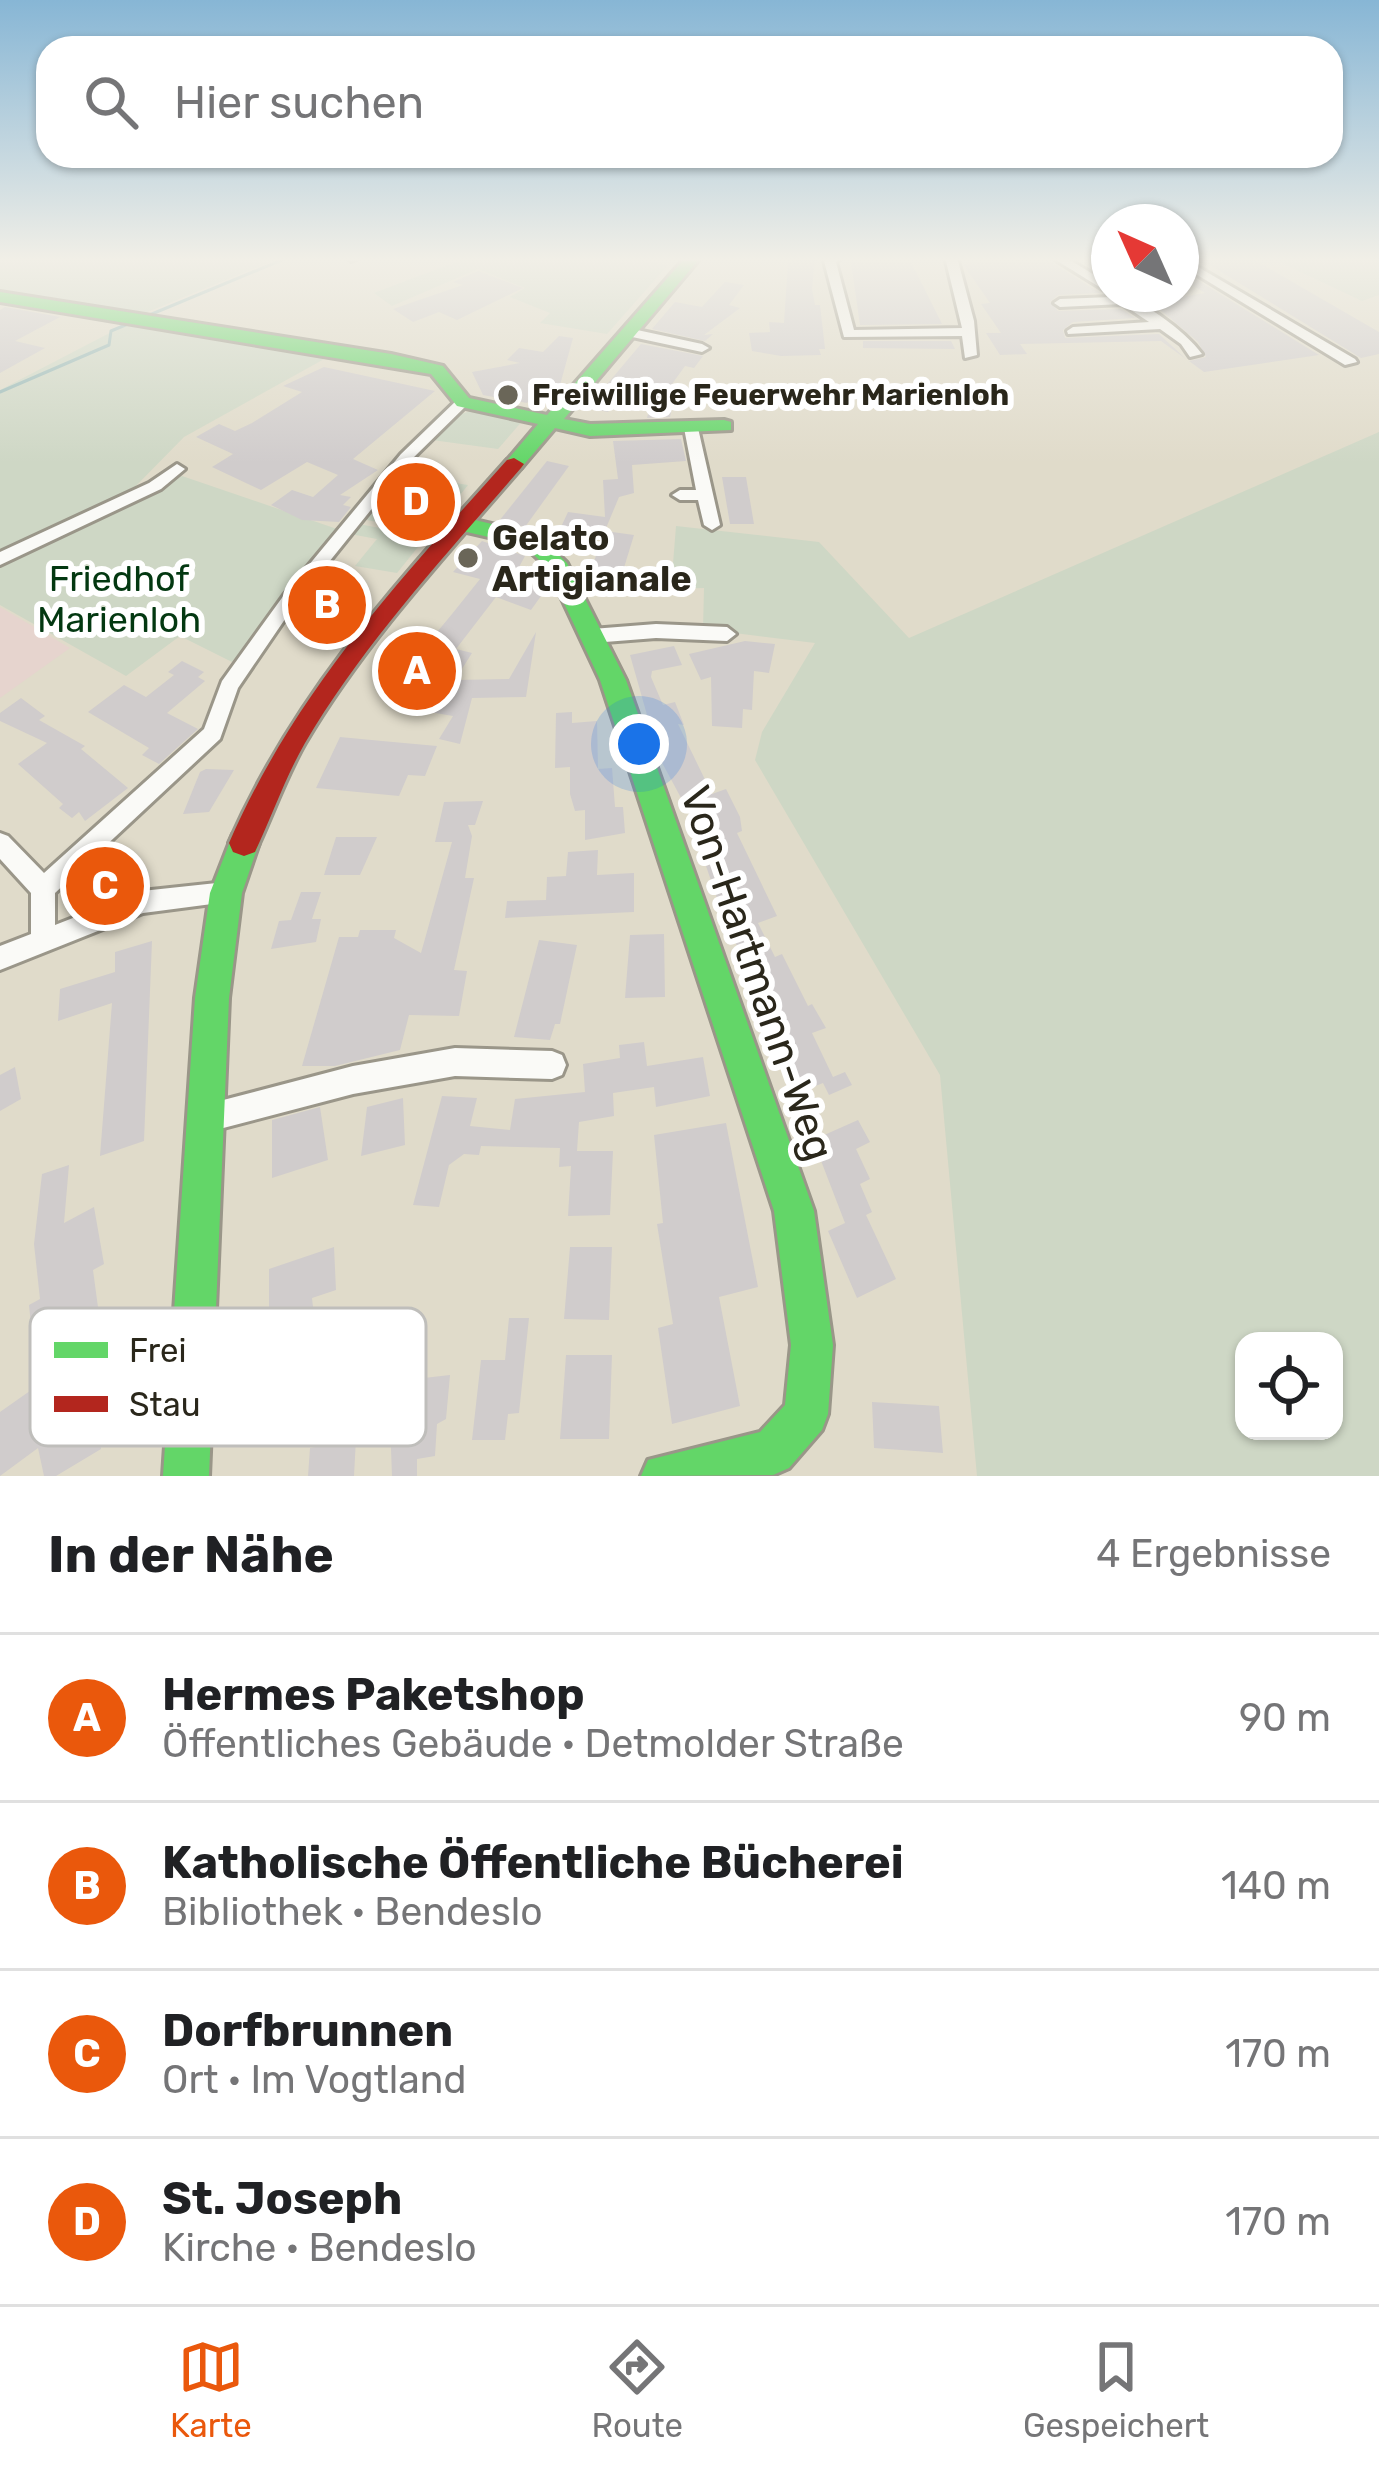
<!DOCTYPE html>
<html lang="de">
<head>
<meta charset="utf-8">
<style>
  body { margin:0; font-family:Rubik,sans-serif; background:#f6f6f6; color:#202124 }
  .controls { position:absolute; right:36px; bottom:36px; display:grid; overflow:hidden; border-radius:24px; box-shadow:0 3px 9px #0004 }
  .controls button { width:108px; height:108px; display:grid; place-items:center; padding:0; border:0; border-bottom:3px solid #e0e0e0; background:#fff; color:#202124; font:60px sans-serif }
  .compass { position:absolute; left:1091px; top:204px; width:108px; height:108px; border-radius:50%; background:#fff; box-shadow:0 3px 9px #0004; rotate:315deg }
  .you { position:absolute; left:639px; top:744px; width:42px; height:42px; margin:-30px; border:9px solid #fff; border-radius:50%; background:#1a73e8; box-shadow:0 0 0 18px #1a73e833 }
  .badge { display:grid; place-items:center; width:78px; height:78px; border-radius:50%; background:#ea580c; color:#fff; font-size:39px; font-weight:700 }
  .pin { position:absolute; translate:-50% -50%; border:6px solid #fff; box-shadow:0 3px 12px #0006 }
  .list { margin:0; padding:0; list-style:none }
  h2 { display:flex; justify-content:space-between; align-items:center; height:156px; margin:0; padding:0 48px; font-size:51px }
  h2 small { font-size:39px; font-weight:400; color:#757577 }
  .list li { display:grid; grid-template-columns:78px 1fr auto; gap:36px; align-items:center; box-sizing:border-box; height:168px; padding:0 48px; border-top:3px solid #e0e0e0 }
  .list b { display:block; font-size:45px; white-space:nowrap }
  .list p { margin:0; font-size:39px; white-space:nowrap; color:#757577 }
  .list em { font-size:39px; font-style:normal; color:#757577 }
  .icon { flex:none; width:66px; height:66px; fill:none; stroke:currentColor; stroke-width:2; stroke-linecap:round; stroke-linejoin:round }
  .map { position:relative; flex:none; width:1379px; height:1476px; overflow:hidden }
  .search { position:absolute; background:#fff; box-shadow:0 3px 9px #0004; left:36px; right:36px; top:36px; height:132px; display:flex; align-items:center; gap:30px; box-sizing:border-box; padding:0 42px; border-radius:36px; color:#757577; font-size:45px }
  .sheet { height:828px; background:#fff }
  nav { display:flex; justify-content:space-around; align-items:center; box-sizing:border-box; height:168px; border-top:3px solid #e0e0e0; background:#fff; font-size:33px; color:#757577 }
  nav a { display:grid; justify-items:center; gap:6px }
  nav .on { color:#ea580c }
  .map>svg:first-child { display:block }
</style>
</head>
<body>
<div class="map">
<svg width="1379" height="1476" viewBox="0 0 1379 1476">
  <rect width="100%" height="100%" fill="#e0dbca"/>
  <polygon fill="#e6d4ce" points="0,607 70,648 0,698"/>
  <g fill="#ced7c5" fill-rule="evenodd">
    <polygon points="0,257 282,257 140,315 0,291"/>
    <polygon points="469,257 619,257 668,265 607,334 540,323 550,313 510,297 525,288 478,269 392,306 374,293"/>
    <polygon points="1269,257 1379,257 1379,295 1362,301"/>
    <polygon points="125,325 335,353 184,437 130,492 0,555 0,390"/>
    <polygon points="474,410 524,419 498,449 432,440 454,416"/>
    <path d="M1379,432V1476H977L940,1075L755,760L762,732L815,643L703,629L704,588L671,589L676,526L819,542L909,638ZM1244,1341H1334V1431H1244Z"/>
    <polygon points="399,474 468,485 433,529 427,528 442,507 437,505 447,493 441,490 443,485 409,480 390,507 398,510 387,524 362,519"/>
    <polygon points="182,476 337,529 232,662 180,636 126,676 0,605 0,564"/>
    <polygon points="359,524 426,537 397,573 355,566 377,539 350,534"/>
  </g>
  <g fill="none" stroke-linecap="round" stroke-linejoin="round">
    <polyline stroke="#97b9b8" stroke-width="3" points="0,392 109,345 111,331 289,257"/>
  </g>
  <g fill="#d0cccc">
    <polygon points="803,257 815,257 812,289 815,305 820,305 825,349 819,349 821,355 781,356 752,351 749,333 770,332 769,322 784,323 788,263"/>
    <polygon points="1197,257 1249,257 1379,332 1379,354 1361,358"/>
    <polygon points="1049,261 1100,293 1058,295 1050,302 1058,311 1121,309 1135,318 1073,322 1063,330 1065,338 1159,334 1186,359 1161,341 1020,344 1027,354 1000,355 986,333 1001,333 981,304 990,303 963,264"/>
    <polygon points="851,262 911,262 942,324 860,325"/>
    <polygon points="478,271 523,288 457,320 439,312 413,322 393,309 463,285 453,282"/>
    <polygon points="1184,272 1319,355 1204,372 1189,361 1206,357 1198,342 1163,312 1130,294 1155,302 1205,293 1189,283 1197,282"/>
    <polygon points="725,282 744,285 729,305 740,308 704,335 713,334 705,341 652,329 675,302 702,307"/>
    <polygon points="5,307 60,317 15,341 45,348 0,373 0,310"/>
    <polygon points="559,336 573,338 560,385 541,385 527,403 483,395 472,372 520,363 507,360 519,348 543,352"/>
    <polygon points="863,341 951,341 955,349 863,348"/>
    <polygon points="641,344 703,356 694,368 685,366 659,402 673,403 670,417 647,418 650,406 614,404 608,412 587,408"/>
    <polygon points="324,367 435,391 353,459 378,470 340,495 351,497 343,505 351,507 339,522 302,520 271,505 292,490 313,497 338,475 307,462 261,490 212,467 233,454 196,437 219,424 235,431 252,423 302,392 283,386"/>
    <polygon points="681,439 686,461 632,465 634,493 619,497 604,533 561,527 568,512 605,517 603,480 618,479 613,441"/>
    <polygon points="547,461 569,466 525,527 499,521"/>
    <polygon points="722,477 746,477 754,524 730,524"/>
    <polygon points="409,481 429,484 414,528 389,524 400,509 389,507"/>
    <polygon points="605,531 634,535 615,597 588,593 585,586"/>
    <polygon points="482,541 525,556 512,580 546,589 531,610 496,597 456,649 472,653 455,680 509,679 536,632 526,697 472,698 460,744 439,739 453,716 389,705 418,662 389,655 402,637 428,643 452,614 480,579 453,572"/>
    <polygon points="333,579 368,587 351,610 313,604"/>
    <polygon points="745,641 775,644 769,673 754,671 752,710 743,709 742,728 712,726 711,677 701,680 689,654"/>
    <polygon points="674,646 682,665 652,671 651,677 663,705 675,702 684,725 678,724 712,794 726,789 740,817 742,831 737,833 777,916 758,923 775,957 782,954 808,1006 812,1004 826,1028 812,1033 833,1077 845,1072 852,1085 829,1095 823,1083 798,1093 717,898 706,866 713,863 699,833 689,830 694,822 659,757 630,655"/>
    <polygon points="182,661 204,672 198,677 205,681 167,713 198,729 159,764 142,755 149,748 88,712 124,685 146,697 174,675 168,672"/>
    <polygon points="21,698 45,716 39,720 85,746 81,749 128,788 85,821 79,812 72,818 59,808 63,804 18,764 47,743 0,721 0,713"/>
    <polygon points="572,712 572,723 597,721 598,769 612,768 615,807 623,807 625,833 585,840 585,810 575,811 570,794 570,767 555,768 556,713"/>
    <polygon points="340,737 382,741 437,746 425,776 408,775 399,796 316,788"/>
    <polygon points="206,769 234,770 209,812 183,814 200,772"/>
    <polygon points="483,801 475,825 468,825 472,836 465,878 474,878 454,970 467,971 459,1016 409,1015 400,1050 335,1066 302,1066 339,937 358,937 360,930 396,930 394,938 421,953 452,842 435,842 444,802"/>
    <polygon points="336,837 377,837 360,875 324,875"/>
    <polygon points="598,850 597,875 634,873 634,912 505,918 507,901 546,900 547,877 566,876 568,852"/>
    <polygon points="301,892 321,892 312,919 321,919 316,942 271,949 279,921 291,920"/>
    <polygon points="664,934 665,997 625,998 630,935"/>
    <polygon points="539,940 577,945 560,1024 555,1024 550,1040 514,1037"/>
    <polygon points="152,941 144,1141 100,1156 112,1003 58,1021 60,989 115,972 115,952"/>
    <polygon points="644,1042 647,1066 703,1057 710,1096 656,1107 654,1087 613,1093 614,1116 579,1122 577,1151 613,1151 610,1215 568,1216 571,1166 559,1167 560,1148 481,1146 479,1155 464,1154 449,1165 439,1207 413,1205 442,1096 477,1098 470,1126 510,1130 515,1099 585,1092 583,1064 620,1058 619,1045"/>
    <polygon points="15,1067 21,1099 0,1111 0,1075"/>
    <polygon points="403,1098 405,1145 361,1156 367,1107"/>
    <polygon points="320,1107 328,1160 272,1178 272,1120"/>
    <polygon points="858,1120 870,1142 856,1149 870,1179 860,1184 872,1212 866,1215 896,1279 857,1298 828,1231 845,1223 813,1140"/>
    <polygon points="726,1123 758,1287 719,1297 740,1406 672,1424 658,1328 673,1324 657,1224 663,1223 654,1135"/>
    <polygon points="69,1165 64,1223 94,1207 104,1264 93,1270 105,1359 95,1366 101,1449 56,1476 44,1476 38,1448 0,1476 0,1412 37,1386 29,1305 40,1299 34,1244 42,1174"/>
    <polygon points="334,1247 336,1290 312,1298 313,1307 269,1322 269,1269"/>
    <polygon points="570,1247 612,1247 609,1320 564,1319"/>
    <polygon points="509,1318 529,1318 519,1413 508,1414 505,1440 472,1440 481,1360 505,1360"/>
    <polygon points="566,1355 612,1355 609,1439 560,1439"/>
    <polygon points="450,1375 446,1419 437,1424 435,1456 417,1459 417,1476 392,1476 390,1422 423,1415 424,1378"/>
    <polygon points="872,1402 939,1406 943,1453 874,1448"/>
    <polygon points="356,1439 354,1476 308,1476 310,1448"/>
  </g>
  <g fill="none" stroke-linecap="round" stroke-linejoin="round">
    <g stroke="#9a9689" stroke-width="6">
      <g id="street">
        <polygon points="346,257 361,257 351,261"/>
        <polygon points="830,257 844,257 836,262 854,330 962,328 945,257 957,257 974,321 977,355 965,358 962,336 844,337 824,261"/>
        <polygon points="1051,257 1065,257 1109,284 1109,293"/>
        <polygon points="1181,257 1355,359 1357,362 1345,365 1181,265"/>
        <path d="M1110,294C1137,294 1186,332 1202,354L1190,357L1181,344L1160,329L1068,334L1067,331L1073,327L1149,322L1122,304L1060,307L1054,303L1060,299L1112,297Z"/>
        <polygon points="628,328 702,344 709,348 702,352 623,335 622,332"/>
        <polygon points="458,399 470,402 411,460 296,603 238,688 220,739 55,893 55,925 142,891 226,882 235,885 238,893 235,901 143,913 0,970 0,946 31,934 31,893 0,859 0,833 8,836 44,873 204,729 222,681 284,595 401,454"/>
        <polygon points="691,424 698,428 720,525 712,530 704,525 698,500 680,500 672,495 680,490 696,490 684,428"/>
        <polygon points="177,464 185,469 161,489 0,565 0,552 149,483"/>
        <polygon points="656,624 727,627 736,634 727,641 656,638 592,643 583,636 592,629"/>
        <polygon points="455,1048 552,1051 562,1055 566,1065 562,1075 552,1079 455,1076 353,1094 204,1133 194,1129 190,1119 194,1109 204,1105 353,1066"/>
      </g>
    </g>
    <g stroke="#9a9689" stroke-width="6">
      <g id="fast">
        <polygon points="686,257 701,257 564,419 590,424 724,420 731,422 731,430 590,436 555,428 521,468 514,470 504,464 538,424 457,406 431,374 0,302 0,292 391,354 443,366 469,398 547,415"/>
        <polygon points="462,517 538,535 567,563 626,680 814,1211 833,1345 828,1414 822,1430 789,1468 773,1475 641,1476 648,1460 760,1432 785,1405 791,1345 774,1211 600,680 547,567 523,545 454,529 451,524"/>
        <polygon points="244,830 255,834 259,843 242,893 229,998 209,1476 163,1476 195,998 210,893 233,834"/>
      </g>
    </g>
    <g stroke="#9a9689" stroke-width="6">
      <path id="jam" d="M514,458L524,464L521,468C445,556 364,643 305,743C285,778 272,816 255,852L244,856L233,852L229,843C296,690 398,582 507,460Z"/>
    </g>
    <use href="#street" fill="#fafaf7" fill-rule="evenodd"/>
    <use href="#fast" fill="#63d668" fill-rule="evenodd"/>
    <use href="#jam" fill="#b3261e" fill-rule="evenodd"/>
  </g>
  <linearGradient id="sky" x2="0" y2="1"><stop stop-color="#87b6d5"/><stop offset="0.56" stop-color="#f1efe7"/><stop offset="1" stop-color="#f1efe7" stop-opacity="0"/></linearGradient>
  <rect width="1379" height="463" fill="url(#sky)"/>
  <g fill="#6a6658" stroke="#fff" stroke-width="4.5">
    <circle cx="508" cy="395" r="12"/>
    <circle cx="468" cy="558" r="12"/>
  </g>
  <g text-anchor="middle" stroke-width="12" stroke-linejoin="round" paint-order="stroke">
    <g font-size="30" font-weight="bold" fill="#2a271b" stroke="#fff" text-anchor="start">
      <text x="532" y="405">Freiwillige Feuerwehr Marienloh</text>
    </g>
    <g font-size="36" font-weight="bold" fill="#2a271b" stroke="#fff" text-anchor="start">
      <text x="492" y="550">Gelato<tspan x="492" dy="41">Artigianale</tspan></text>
    </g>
    <g font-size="36" fill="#033811" stroke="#fff">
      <text x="119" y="591">Friedhof<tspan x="119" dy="41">Marienloh</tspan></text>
    </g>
    <g font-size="42" fill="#2a271b" stroke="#fff">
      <text transform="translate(758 973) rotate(71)" y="15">Von-Hartmann-Weg</text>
    </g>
  </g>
  <rect x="30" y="1308" width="396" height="138" rx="18" fill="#fff" stroke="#bfbebb" stroke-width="3"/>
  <rect x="54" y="1342" width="54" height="16" fill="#63d668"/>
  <rect x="54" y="1396" width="54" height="16" fill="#b3261e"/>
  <g font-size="33" fill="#2a271b">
    <text x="129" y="1362">Frei</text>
    <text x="129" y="1416">Stau</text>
  </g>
</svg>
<div class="controls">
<button><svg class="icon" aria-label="locate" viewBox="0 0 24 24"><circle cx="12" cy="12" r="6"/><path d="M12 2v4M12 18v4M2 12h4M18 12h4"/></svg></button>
</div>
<svg class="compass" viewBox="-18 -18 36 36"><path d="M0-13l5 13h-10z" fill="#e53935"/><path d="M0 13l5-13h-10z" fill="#757577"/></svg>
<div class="you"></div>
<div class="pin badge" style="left:417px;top:671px">A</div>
<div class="pin badge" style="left:327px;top:605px">B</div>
<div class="pin badge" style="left:105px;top:886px">C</div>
<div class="pin badge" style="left:416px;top:502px">D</div>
<div class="search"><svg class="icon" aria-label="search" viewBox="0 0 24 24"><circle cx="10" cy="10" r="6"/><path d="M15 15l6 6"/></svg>Hier suchen</div>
</div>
<section class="sheet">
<h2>In der Nähe<small>4 Ergebnisse</small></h2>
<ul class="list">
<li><span class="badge">A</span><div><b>Hermes Paketshop</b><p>Öffentliches Gebäude · Detmolder Straße</p></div><em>90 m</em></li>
<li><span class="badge">B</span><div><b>Katholische Öffentliche Bücherei</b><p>Bibliothek · Bendeslo</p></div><em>140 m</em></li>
<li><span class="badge">C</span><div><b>Dorfbrunnen</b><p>Ort · Im Vogtland</p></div><em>170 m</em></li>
<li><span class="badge">D</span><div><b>St. Joseph</b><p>Kirche · Bendeslo</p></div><em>170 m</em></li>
</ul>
</section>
<nav>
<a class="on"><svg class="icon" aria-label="map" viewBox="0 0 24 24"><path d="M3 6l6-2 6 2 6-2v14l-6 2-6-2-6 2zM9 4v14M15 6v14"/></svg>Karte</a>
<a><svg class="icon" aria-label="directions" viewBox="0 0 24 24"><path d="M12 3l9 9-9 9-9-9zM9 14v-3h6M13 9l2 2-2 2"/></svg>Route</a>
<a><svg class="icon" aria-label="saved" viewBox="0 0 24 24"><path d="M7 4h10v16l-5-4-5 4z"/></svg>Gespeichert</a>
</nav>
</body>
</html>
